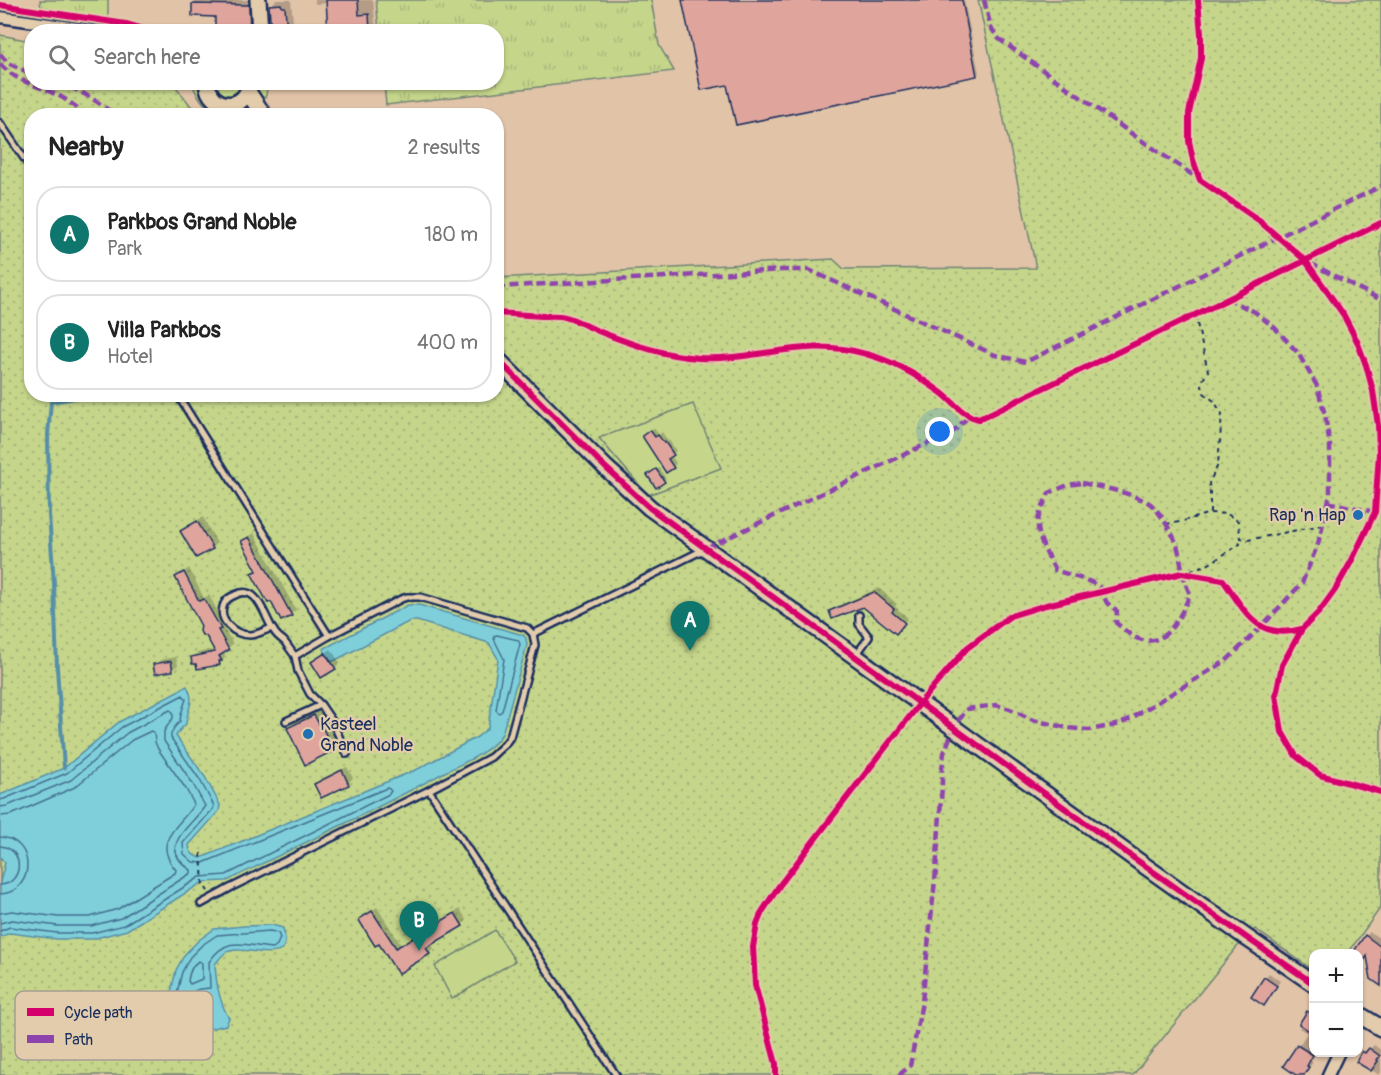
<!DOCTYPE html>
<html lang="en">
<head>
<meta charset="utf-8">
<style>
  body { margin:0; font-family:Pangolin,sans-serif; background:#f6f6f6; color:#222 }
  .controls { position:absolute; right:18px; bottom:18px; display:grid; overflow:hidden; border-radius:12px; box-shadow:0 2px 4px #0004 }
  .controls button { width:54px; height:54px; display:grid; place-items:center; padding:0; border:0; border-bottom:2px solid #e0e0e0; background:#fff; color:#222; font:30px sans-serif }
  .you { position:absolute; left:940px; top:432px; width:21px; height:21px; margin:-15px; border:4px solid #fff; border-radius:50%; background:#1a73e8; box-shadow:0 0 0 9px #1a73e833 }
  .badge { display:grid; place-items:center; width:39px; height:39px; border-radius:50%; background:#0f766e; color:#fff; font-size:20px; font-weight:700 }
  .pin { position:absolute; translate:-50% -50px; filter:drop-shadow(0 2px 3px #0008) }
  .pin::after { content:''; position:absolute; top:32px; width:21px; height:18px; background:inherit; clip-path:polygon(0 0,100% 0,50% 100%) }
  .list { margin:0; padding:0; list-style:none }
  h2 { display:flex; justify-content:space-between; align-items:center; height:78px; margin:0; padding:0 24px; font-size:26px }
  h2 small { font-size:20px; font-weight:400; color:#767676 }
  .list li { display:grid; grid-template-columns:39px 1fr auto; gap:18px; align-items:center; box-sizing:border-box; height:96px; margin:0 12px 12px; padding:0 12px; border:2px solid #e0e0e0; border-radius:24px }
  .list b { display:block; font-size:22px; white-space:nowrap }
  .list p { margin:0; font-size:20px; white-space:nowrap; color:#767676 }
  .list em { font-size:20px; font-style:normal; color:#767676 }
  .icon { flex:none; width:33px; height:33px; fill:none; stroke:currentColor; stroke-width:2; stroke-linecap:round; stroke-linejoin:round }
  .map { position:relative; flex:none; width:1381px; height:1075px; overflow:hidden }
  .search { position:absolute; background:#fff; box-shadow:0 2px 4px #0004; left:24px; top:24px; width:480px; height:66px; display:flex; align-items:center; gap:15px; box-sizing:border-box; padding:0 21px; border-radius:24px; color:#767676; font-size:22px }
  .panel { position:absolute; background:#fff; box-shadow:0 2px 4px #0004; left:24px; top:108px; width:480px; height:294px; border-radius:24px }
  .map>svg:first-child { display:block }
</style>
</head>
<body>
<div class="map">
<svg width="1381" height="1075" viewBox="0 0 1381 1075">
  <defs>
    <pattern id="grass-tufts" width="24" height="20" patternUnits="userSpaceOnUse" patternTransform="scale(1.5)"><rect width="24" height="20" fill="#c5d68b"/><path d="M3 7l-1-3M5 7V3M7 7l1-3M15 17l-1-3M17 17v-4M19 17l1-3" fill="none" stroke="#a9b87a"/></pattern>
    <pattern id="park-dots" width="8" height="8" patternUnits="userSpaceOnUse" patternTransform="scale(1.5)"><rect width="8" height="8" fill="#c5d68b"/><path d="M2 2h.1M6 6h.1" fill="none" stroke="#a9b87a" stroke-width="1.8" stroke-linecap="round"/></pattern>
  </defs>
  <rect width="100%" height="100%" fill="#e1c4a8"/>
  <filter id="ink" filterUnits="userSpaceOnUse"><feTurbulence type="fractalNoise" baseFrequency=".0167" numOctaves="2"/><feDisplacementMap in="SourceGraphic" scale="12" xChannelSelector="R" yChannelSelector="G"/><feConvolveMatrix kernelMatrix="1 2 1 2 8 2 1 2 1" color-interpolation-filters="sRGB"/></filter>
  <g filter="url(#ink)">
    <g fill="url(#grass-tufts)" stroke="#708274" stroke-width="1.5">
      <polygon points="40,0 108,0 108,19 41,8"/>
      <polygon points="376,0 651,0 659,45 674,71 386,105 384,83 496,82 496,32 379,31"/>
      <polygon points="213,82 244,83 236,98 218,96"/>
      <path d="M192,83H199C202,97 211,112 228,113C235,113 240,113 247,115C239,115 230,117 222,115C208,113 196,95 192,83Z"/>
      <polygon points="258,83 268,83 266,95 262,104 257,94"/>
    </g>
    <polygon fill="url(#park-dots)" stroke="#708274" stroke-width="1.5" points="978,0 1381,0 1381,907 1348,953 1314,954 1313,970 1255,929 1236,948 1133,1075 0,1075 0,35 31,41 32,82 173,83 198,115 32,116 32,394 496,394 497,278 833,259 844,269 1036,268"/>
    <g fill="#c5d68b" stroke="#708274" stroke-width="1.5">
      <polygon points="693,404 721,468 648,495 599,438"/>
      <polygon points="495,930 515,961 452,999 435,966"/>
    </g>
    <g fill="#7fcfda" stroke="#578fa8" stroke-width="1.5" fill-rule="evenodd">
      <path d="M408,605H419L523,635L526,638L527,645L502,734C490,753 464,762 445,772C374,811 299,845 227,881L203,882L127,930L92,939H57L10,933L0,937V882L5,863L0,857V795L64,768L119,722L187,686C196,703 187,707 186,724L179,731L176,736L205,777L220,805L219,811L189,845C190,853 193,856 201,858L418,769L477,737L488,728L498,659L489,643L417,621H410L332,662L323,649Z"/>
      <path d="M272,925L283,928C296,973 243,941 225,953C221,956 218,961 215,964C216,983 219,1002 229,1018L226,1025L177,1036L169,1034L164,1023L176,970L185,954L199,940L214,929L244,926ZM201,994L208,995C212,1004 210,1012 205,1020H202L196,1016L194,1007L195,998Z"/>
    </g>
    <g fill="#0003">
      <polygon points="198,0 256,0 257,23 250,30 193,4"/>
      <polygon points="276,0 291,0 294,32 273,32 270,6"/>
      <polygon points="315,0 373,0 376,29 373,32 330,32 328,3 315,4"/>
      <polygon points="684,0 964,0 979,73 977,75 729,83"/>
      <polygon points="654,428 659,435 662,432 668,441 669,440 676,451 671,455 676,463 673,467 648,432"/>
      <polygon points="659,468 666,479 664,481 650,474"/>
      <polygon points="203,517 217,543 212,547 182,531 187,526"/>
      <polygon points="254,533 296,610 291,614 271,600 253,574 258,569 242,542"/>
      <polygon points="189,568 204,598 209,595 224,623 222,625 233,644 223,652 225,655 224,657 224,659 220,664 193,658 197,653 215,649 177,577"/>
      <polygon points="879,588 897,604 895,607 908,618 900,627 863,605 831,611 835,607"/>
      <polygon points="331,649 340,663 335,668 312,662"/>
      <polygon points="176,657 178,665 173,669 156,673 155,665 160,660"/>
      <polygon points="322,708 327,718 329,717 340,742 332,750 289,728 297,721"/>
      <polygon points="347,767 353,778 348,783 316,784 320,779"/>
      <polygon points="377,907 401,945 460,909 467,920 462,925 431,943 434,948 430,953 399,972 380,942 361,919 366,914"/>
      <polygon points="1370,932 1381,939 1381,984 1368,954 1358,968 1358,954 1366,936"/>
      <polygon points="1269,973 1280,981 1269,999 1264,1004 1265,978"/>
      <polygon points="1314,1007 1314,1052 1316,1052 1311,1061 1313,1062 1306,1072 1303,1075 1299,1075 1285,1066 1307,1033 1299,1028"/>
      <polygon points="1374,1045 1381,1050 1381,1072 1379,1075 1358,1061 1364,1052 1368,1048 1370,1049"/>
    </g>
    <g fill="none" stroke-linecap="round" stroke-linejoin="round">
      <g stroke="#436f90" stroke-width="1.5">
        <polygon points="497,635 518,640 520,644 502,711 499,713 496,710 504,659 494,639 494,636"/>
        <polyline points="0,800 4,799 67,773 122,727 183,695 186,699 181,714 180,721 174,728 171,734 171,738 200,780 214,806 213,809 183,843 184,854 193,862 203,863 387,788 389,789 391,791 389,794 226,875 200,877 124,925 92,933 57,933 10,927 0,931"/>
        <path d="M0,807L7,806L71,780L127,733L170,710L173,712V718L164,731V741L193,784L205,806C191,827 155,847 191,870V873L121,918L91,926H58L12,920L0,923"/>
        <path d="M0,816L11,815L75,787L132,740L151,731L154,733L155,742L158,749L186,789L194,804C181,826 150,840 176,870L175,873L118,909L90,917H58L12,911L0,913"/>
        <path d="M0,837C37,839 35,893 0,894"/>
        <path d="M0,846C25,848 24,884 0,885"/>
        <path d="M270,931L278,933L280,938L277,945L273,948C245,946 228,934 209,962L210,988C205,989 200,988 195,991C184,997 187,1015 194,1023V1026L178,1030L173,1028L170,1022L182,972L190,957L202,945L217,935Z"/>
        <path d="M199,961L202,963V979L190,984L188,981C189,974 192,964 199,961Z"/>
      </g>
      <polyline stroke="#578fa8" stroke-width="4" points="64,768 57,668 54,584 49,515 48,434 51,402 99,394"/>
    </g>
    <g fill="#dfa59d" stroke="#1b2f5e" stroke-width="1.5">
      <polygon points="326,0 358,0 359,15 369,14 370,32 328,32"/>
      <polygon points="682,0 962,0 977,76 736,125 727,85 701,90"/>
      <polygon points="192,4 249,5 250,32 215,32 215,17 192,16"/>
      <polygon points="281,4 282,7 285,7 287,32 271,32 269,5"/>
      <polygon points="650,430 655,437 658,435 664,443 665,442 674,455 668,459 674,468 666,473 642,436"/>
      <polygon points="656,469 665,482 656,488 647,475"/>
      <polygon points="197,521 213,549 196,558 180,531"/>
      <polygon points="249,537 292,616 281,621 271,602 268,603 251,573 257,571 241,541"/>
      <polygon points="184,572 199,601 204,599 221,629 218,630 229,650 219,656 222,661 219,661 220,665 197,669 196,664 192,664 191,657 215,652 206,636 202,635 200,631 201,626 175,577"/>
      <polygon points="874,592 894,609 892,612 905,623 896,634 863,607 832,619 829,611"/>
      <polygon points="325,653 336,669 321,678 311,662"/>
      <polygon points="171,661 173,671 155,674 153,664"/>
      <polygon points="314,715 319,724 321,724 333,751 305,765 287,728"/>
      <polygon points="342,770 349,785 321,798 314,784"/>
      <polygon points="372,911 396,948 455,913 463,926 426,948 430,954 398,974 379,944 375,946 360,922 359,919"/>
      <polygon points="1365,935 1381,947 1381,986 1371,979 1367,956 1359,969 1359,954 1352,954"/>
      <polygon points="1264,977 1277,986 1264,1006 1251,997"/>
      <polygon points="1307,1011 1314,1016 1314,1034 1299,1024"/>
      <polygon points="1297,1045 1313,1055 1307,1066 1309,1067 1304,1075 1296,1075 1283,1066"/>
      <polygon points="1369,1048 1380,1056 1377,1060 1378,1061 1371,1071 1356,1062 1362,1051 1365,1053"/>
    </g>
    <g fill="none" stroke-linecap="round" stroke-linejoin="round">
      <g stroke="#1b2f5e" stroke-width="10">
        <g id="lane">
          <polyline points="0,123 32,170"/>
          <polyline points="177,394 329,636"/>
          <path d="M272,628C265,630 257,635 250,635C234,635 217,620 224,604C226,599 230,597 235,595C258,583 264,617 274,631C276,635 280,638 284,641C288,646 291,651 295,656"/>
          <polyline points="856,655 869,637 859,624 859,615"/>
          <polyline points="286,721 321,705"/>
          <polyline points="347,754 332,721 321,705 310,694 298,671 295,656 329,636 401,599 407,597 420,597 527,628 533,634 705,549"/>
          <polyline points="429,790 616,1075"/>
          <polyline points="201,904 230,888 429,790 491,757 505,744 510,737 535,645 533,634"/>
        </g>
      </g>
      <g stroke="#1b2f5e" stroke-width="15">
        <g id="street">
          <polyline points="0,17 105,32"/>
          <polyline points="1328,1075 1339,1052"/>
        </g>
      </g>
      <g stroke="#1b2f5e" stroke-width="20">
        <g id="secondary">
          <polyline points="258,0 260,32"/>
          <path d="M207,82C209,112 248,112 250,82"/>
          <polyline points="248,92 264,116"/>
          <polyline points="496,358 606,468 650,508 1138,861 1247,938 1314,984"/>
          <polyline points="1358,1014 1381,1028"/>
        </g>
      </g>
      <g stroke="#1b2f5e" stroke-width="2" stroke-dasharray="4.5 4.5" stroke-linecap="butt">
        <polyline points="1210,513 1227,514 1238,521 1241,538 1248,540 1322,525"/>
        <polyline points="1166,524 1180,522 1210,513 1210,493 1209,483 1218,465 1222,414 1214,401 1204,393 1201,383 1208,371 1195,315"/>
        <polyline points="1182,573 1209,564 1240,544 1241,538"/>
        <polyline points="201,853 203,884 208,891"/>
      </g>
      <use href="#lane" stroke="#e2ccab" stroke-width="5"/>
      <use href="#street" stroke="#e2ccab" stroke-width="10"/>
      <use href="#secondary" stroke="#e2ccab" stroke-width="15"/>
      <g stroke="#8e44ad" stroke-width="4.5" stroke-dasharray="9 4.5" stroke-linecap="butt">
        <polyline points="984,0 991,28 999,39 1135,136 1200,180"/>
        <polyline points="0,54 8,63 32,74"/>
        <path d="M0,64C18,83 33,83 55,94C67,99 77,108 88,116"/>
        <path d="M57,82C82,91 96,100 116,116"/>
        <polyline points="1310,263 1381,300"/>
        <polyline points="496,287 782,270 809,270 995,355 1026,362 1381,186"/>
        <path d="M1082,483C1104,488 1129,492 1149,503C1158,508 1173,534 1177,545C1182,562 1181,576 1190,594C1182,614 1166,649 1139,639C1131,637 1123,628 1116,623L1117,611L1107,603L1099,587L1091,582L1055,570C1048,556 1036,537 1038,520C1040,511 1045,502 1049,493L1068,485Z"/>
        <polyline points="1327,502 1375,512"/>
        <polyline points="706,548 954,431 968,417"/>
        <polyline points="899,1075 910,1066 922,1002 936,871 942,786 942,769 944,753 954,727 967,709 996,705 1010,709 1033,720 1068,728 1089,730 1121,724 1226,661 1261,627 1302,583 1318,544 1330,495 1330,446 1325,415 1317,386 1298,353 1275,328 1255,312 1228,299"/>
      </g>
      <g stroke="#e2ccab" stroke-width="10">
        <g id="cycleway">
          <polyline points="1198,0 1201,34 1201,58 1189,113 1189,141 1193,160 1200,180 1257,219 1305,260 1343,314 1357,341 1366,365 1373,391 1378,425 1379,453 1375,512 1351,562 1335,590 1319,612 1302,629 1282,665 1276,695 1282,732 1296,756 1320,775 1381,792"/>
          <polyline points="0,5 126,24 154,32"/>
          <path d="M496,313C512,314 527,315 542,316C549,316 558,315 565,317C577,320 590,328 603,333C634,345 665,356 699,358C758,361 807,336 866,354C892,361 917,375 939,391C954,401 960,415 979,419L1228,299L1381,223"/>
          <polyline points="496,358 606,468 650,508 1138,861 1247,938 1314,984"/>
          <path d="M776,1075V1064L755,985L753,947L757,924L762,912L779,886L889,743L928,693L967,648L1010,616L1046,605L1182,573L1223,580C1246,612 1257,641 1302,629"/>
        </g>
      </g>
      <use href="#cycleway" stroke="#d6006c" stroke-width="6"/>
    </g>
  </g>
  <g fill="#1f6fb2" stroke="#e2ccab" stroke-width="2">
    <circle cx="1358" cy="515" r="6"/>
    <circle cx="308" cy="734" r="6"/>
  </g>
  <g text-anchor="middle" stroke-width="4.5" stroke-linejoin="round" paint-order="stroke">
    <g font-size="18" fill="#1b2f5e" stroke="#e2ccab" text-anchor="end">
      <text x="1346" y="521">Rap 'n Hap</text>
      <text x="320" y="730" text-anchor="start">Kasteel<tspan x="320" dy="21">Grand Noble</tspan></text>
    </g>
  </g>
  <rect x="15" y="991" width="198" height="69" rx="9" fill="#e2ccab" stroke="#a69d94" stroke-width="1.5"/>
  <rect x="27" y="1008" width="27" height="8" fill="#d6006c"/>
  <rect x="27" y="1035" width="27" height="8" fill="#8e44ad"/>
  <g font-size="16" fill="#1b2f5e">
    <text x="64" y="1018">Cycle path</text>
    <text x="64" y="1045">Path</text>
  </g>
</svg>
<div class="controls">
<button>+</button>
<button>−</button>
</div>
<div class="you"></div>
<div class="pin badge" style="left:690px;top:651px">A</div>
<div class="pin badge" style="left:419px;top:951px">B</div>
<div class="search"><svg class="icon" aria-label="search" viewBox="0 0 24 24"><circle cx="10" cy="10" r="6"/><path d="M15 15l6 6"/></svg>Search here</div>
<section class="panel">
<h2>Nearby<small>2 results</small></h2>
<ul class="list">
<li><span class="badge">A</span><div><b>Parkbos Grand Noble</b><p>Park</p></div><em>180 m</em></li>
<li><span class="badge">B</span><div><b>Villa Parkbos</b><p>Hotel</p></div><em>400 m</em></li>
</ul>
</section>
</div>
</body>
</html>
